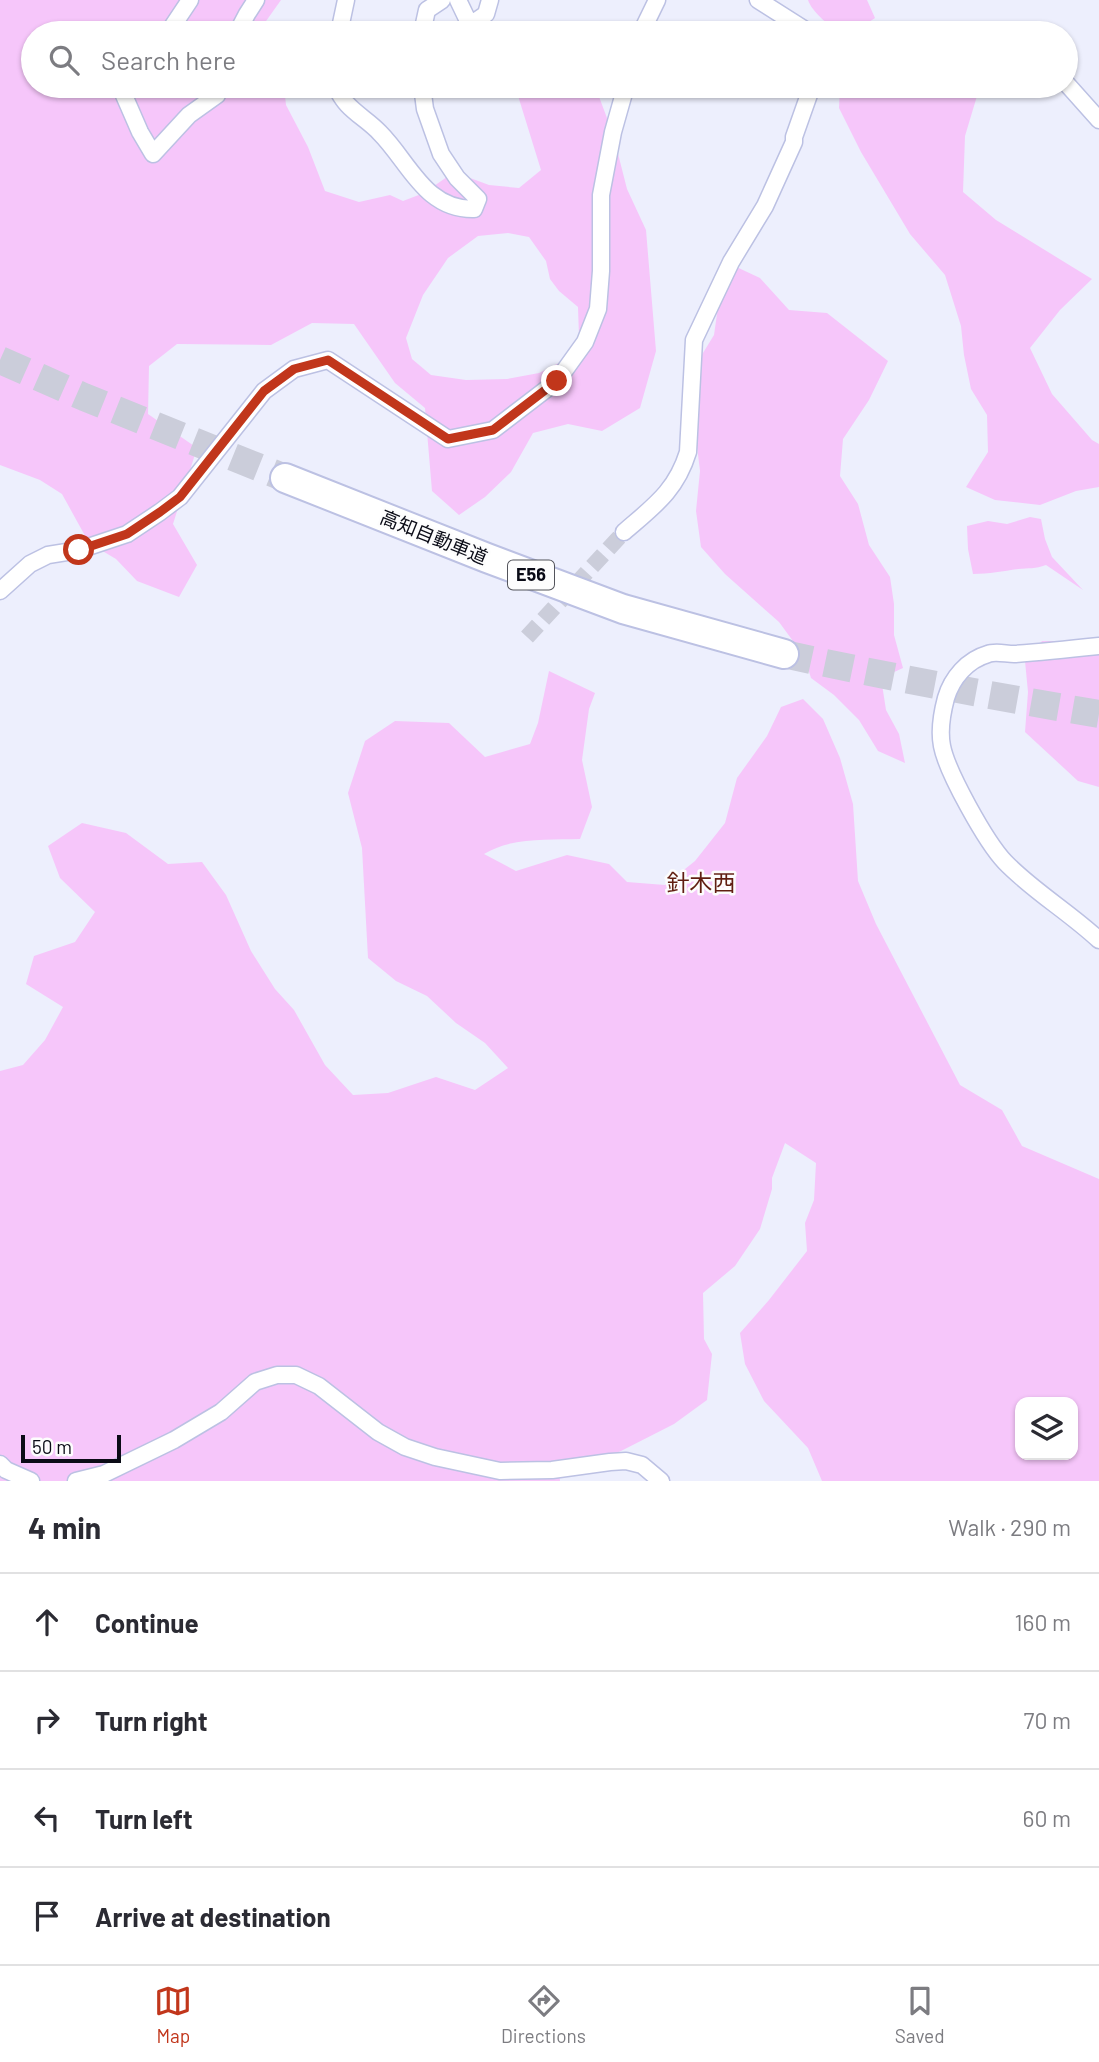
<!DOCTYPE html>
<html lang="en">
<head>
<meta charset="utf-8">
<style>
  body { margin:0; font-family:Barlow,"Noto Sans JP",sans-serif; background:#f2f2f3; color:#2b2b33 }
  .controls { position:absolute; right:21px; bottom:21px; display:grid; overflow:hidden; border-radius:14px; box-shadow:0 2px 5px #0004 }
  .controls button { width:63px; height:63px; display:grid; place-items:center; padding:0; border:0; border-bottom:2px solid #e1e1e2; background:#fff; color:#2b2b33; font:35px sans-serif }
  .scale { position:absolute; left:21px; bottom:18px; width:100px; box-sizing:border-box; padding-left:7px; border:4px solid #0a0b16; border-top:0; font-size:19px; line-height:24px; white-space:nowrap; color:#0a0b16; -webkit-text-stroke:5px #fdfdfd; paint-order:stroke }
  .stop { position:absolute; width:21px; height:21px; margin:-16px; border:5px solid #c1361b; border-radius:50%; background:#fff }
  .stop.end { background:#c1361b; border-color:#fff; box-shadow:0 2px 7px #0008 }
  .list { margin:0; padding:0; list-style:none }
  h2 { display:flex; justify-content:space-between; align-items:center; height:91px; margin:0; padding:0 28px; font-size:30px }
  h2 small { font-size:23px; font-weight:400; color:#7c7c81 }
  .list li { display:grid; grid-template-columns:46px 1fr auto; gap:21px; align-items:center; box-sizing:border-box; height:98px; padding:0 28px; border-top:2px solid #e1e1e2 }
  .list b { display:block; font-size:26px; white-space:nowrap }
  .list em { font-size:23px; font-style:normal; color:#7c7c81 }
  .icon { flex:none; width:38px; height:38px; fill:none; stroke:currentColor; stroke-width:2; stroke-linecap:round; stroke-linejoin:round }
  .map { position:relative; flex:none; width:1099px; height:1481px; overflow:hidden }
  .search { position:absolute; background:#fff; box-shadow:0 2px 5px #0004; left:21px; right:21px; top:21px; height:77px; display:flex; align-items:center; gap:18px; box-sizing:border-box; padding:0 24px; border-radius:38px; color:#7c7c81; font-size:26px }
  .sheet { height:483px; background:#fff }
  nav { display:flex; justify-content:space-around; align-items:center; box-sizing:border-box; height:98px; border-top:2px solid #e1e1e2; background:#fff; font-size:19px; color:#7c7c81 }
  nav a { display:grid; justify-items:center; gap:4px }
  nav .on { color:#c1361b }
  .map>svg:first-child { display:block }
</style>
</head>
<body>
<div class="map">
<svg width="1099" height="1481" viewBox="0 0 1099 1481">
  <rect width="100%" height="100%" fill="#edeffd"/>
  <g fill="#f6c6fa" fill-rule="evenodd">
    <path d="M0,0H281L259,31L260,33H33V86H284L286,105L308,147L325,191L359,202L390,195L403,201L424,193L454,172L489,185L519,188L541,170L515,86H595L613,134L627,189L646,230L656,351L640,408L602,431L568,424L533,433L511,472L485,497L459,515L432,491L425,408L395,383L354,324L312,323L271,345L177,344L149,366L148,414L197,448L173,524L197,565L179,597L137,581L116,559L89,543L62,494L40,480L0,465ZM508,233L529,237L546,261L550,279L559,291L578,307L579,336L563,361L539,373L507,379L466,380L431,375L412,359L406,338L423,295L448,258L478,236Z"/>
    <path d="M808,0H867L875,18C867,23 858,30 850,33C838,37 811,11 808,0Z"/>
    <polygon points="840,86 980,86 965,136 963,192 996,220 1092,279 1060,310 1030,348 1052,394 1092,440 1099,444 1099,487 1076,491 1040,505 995,500 966,487 988,452 987,415 971,389 964,355 961,326 945,275 910,234 861,152 839,108"/>
    <polygon points="730,264 760,278 789,310 827,313 888,361 869,400 843,439 840,476 858,504 869,545 890,577 894,604 894,635 903,668 881,678 886,710 899,734 905,763 878,751 859,720 834,695 811,678 804,656 779,622 725,574 701,547 696,511 700,471 693,413 695,366 714,335 719,300"/>
    <path d="M1030,517L1041,519L1045,539L1052,557L1083,590L1046,565C1035,569 1029,568 1018,569C1003,571 989,574 973,574L968,549L967,526L988,521L1007,524Z"/>
    <polygon points="1042,641 1084,641 1099,653 1099,787 1078,781 1025,732 1028,692 1025,661"/>
    <path d="M549,671L595,693L589,709L582,760L592,807L580,839C549,840 511,837 484,854L516,871L567,855L609,864L627,882L665,885L695,861L725,823L737,778L767,736L781,707L803,699L823,719L840,758L853,804L858,881L876,924L960,1085L1002,1110L1022,1146L1099,1179V1481H822L808,1448L764,1401L745,1364L740,1333L769,1300L807,1251L805,1223L814,1200L816,1163L785,1143L772,1178V1189L760,1229L735,1266L703,1293L704,1339L712,1354L707,1400L674,1424L621,1451L559,1473L560,1481H0V1071L23,1065L45,1040L63,1007L26,984L34,956L75,942L95,912L60,878L48,846L82,823L126,833L168,864L202,862L226,895L251,951L275,989L294,1010L325,1065L353,1095L388,1093L436,1077L475,1090L508,1068L485,1043L456,1023L427,996L396,981L368,958L362,848L348,793L365,741L395,721L449,723L485,757L530,744L538,723ZM1020,1402H1073V1455H1020Z"/>
  </g>
  <g fill="none" stroke-linecap="round" stroke-linejoin="round">
    <polyline stroke="#cbcdda" stroke-width="16" stroke-dasharray="16 8" stroke-linecap="butt" points="527,637 624,532"/>
    <g stroke="#cbcdda" stroke-width="28" stroke-dasharray="28 14" stroke-linecap="butt">
      <polyline points="0,360 84,397 285,478"/>
      <path d="M784,654C888,677 993,696 1099,714"/>
    </g>
    <g stroke="#bcc1e3" stroke-width="19">
      <g id="street">
        <polyline points="458,0 470,25 486,14 490,0"/>
        <polyline points="758,0 810,33"/>
        <polyline points="168,33 190,0"/>
        <polyline points="237,33 247,14 256,0"/>
        <polyline points="339,33 346,0"/>
        <polyline points="422,33 427,10 442,0"/>
        <polyline points="641,33 657,0"/>
        <polyline points="1066,83 1099,120"/>
        <polyline points="128,86 123,93 140,132 153,154 189,115 217,95 220,86"/>
        <path d="M335,86C339,92 342,99 347,104C357,115 370,122 380,133C409,162 425,210 474,209L478,199L457,178L441,154L425,109L422,86"/>
        <path d="M624,532C654,506 676,491 688,452L694,340L731,262L765,206L794,142V137L812,86"/>
        <polyline points="0,591 30,564 48,555 79,550 127,534 160,512 180,497 264,391 294,369 328,360 448,439 493,430 557,381 585,342 598,309 601,271 601,195 613,132 626,86"/>
        <path d="M1099,646C1071,649 1042,652 1014,654C1006,654 995,651 988,654C967,660 952,678 946,698C942,713 939,731 942,746C947,772 986,842 1005,862C1033,891 1069,912 1099,940"/>
        <polyline points="0,1464 6,1470 31,1481"/>
        <polyline points="76,1481 104,1474 174,1440 221,1412 255,1382 277,1375 296,1375 319,1386 378,1432 405,1447 435,1457 500,1471 552,1470 610,1462 626,1461 642,1465 661,1481"/>
      </g>
    </g>
    <g stroke="#bcc1e3" stroke-width="32">
      <polyline id="highway" points="285,478 487,558 623,609 784,654"/>
    </g>
    <use href="#street" stroke="#fff" stroke-width="16"/>
    <use href="#highway" stroke="#fff" stroke-width="28"/>
  </g>
  <g fill="none" stroke-linecap="round" stroke-linejoin="round">
    <polyline stroke="#c1361b" stroke-width="9" points="79,550 127,534 160,512 180,497 264,391 294,369 328,360 448,439 493,430 557,381"/>
  </g>
  <g text-anchor="middle" stroke-width="5" stroke-linejoin="round" paint-order="stroke">
    <rect fill="#fdfdfd" stroke="#53545b" stroke-width="2" x="508" y="560.5" width="46" height="29" rx="5"/>
    <g font-size="18" font-weight="bold" fill="#0a0b16">
      <text x="531" y="581">E56</text>
    </g>
    <g font-size="19" fill="#0a0b16" stroke="#fdfdfd">
      <text transform="translate(434 537) rotate(22)" y="7">高知自動車道</text>
    </g>
    <g font-size="23" fill="#611e12" stroke="#fdfdfd">
      <text x="701" y="891">針木西</text>
    </g>
  </g>
</svg>
<div class="controls">
<button><svg class="icon" aria-label="layers" viewBox="0 0 24 24"><path d="M12 4l9 5-9 5-9-5zM3 14l9 5 9-5"/></svg></button>
</div>
<div class="scale">50 m</div>
<div class="stop" style="left:79px;top:550px"></div>
<div class="stop end" style="left:557px;top:381px"></div>
<div class="search"><svg class="icon" aria-label="search" viewBox="0 0 24 24"><circle cx="10" cy="10" r="6"/><path d="M15 15l6 6"/></svg>Search here</div>
</div>
<section class="sheet">
<h2>4 min<small>Walk · 290 m</small></h2>
<ul class="list">
<li><svg class="icon" aria-label="ahead" viewBox="0 0 24 24"><path d="M12 20V5M6 11l6-6 6 6"/></svg><div><b>Continue</b></div><em>160 m</em></li>
<li><svg class="icon" aria-label="right" viewBox="0 0 24 24"><path d="M7 20v-9h11M14 6l5 5-5 5"/></svg><div><b>Turn right</b></div><em>70 m</em></li>
<li><svg class="icon" aria-label="left" viewBox="0 0 24 24"><path d="M17 20v-9H6M10 6l-5 5 5 5"/></svg><div><b>Turn left</b></div><em>60 m</em></li>
<li><svg class="icon" aria-label="arrive" viewBox="0 0 24 24"><path d="M6 21V4h12l-3 4 3 4H6"/></svg><div><b>Arrive at destination</b></div></li>
</ul>
</section>
<nav>
<a class="on"><svg class="icon" aria-label="map" viewBox="0 0 24 24"><path d="M3 6l6-2 6 2 6-2v14l-6 2-6-2-6 2zM9 4v14M15 6v14"/></svg>Map</a>
<a><svg class="icon" aria-label="directions" viewBox="0 0 24 24"><path d="M12 3l9 9-9 9-9-9zM9 14v-3h6M13 9l2 2-2 2"/></svg>Directions</a>
<a><svg class="icon" aria-label="saved" viewBox="0 0 24 24"><path d="M7 4h10v16l-5-4-5 4z"/></svg>Saved</a>
</nav>
</body>
</html>
